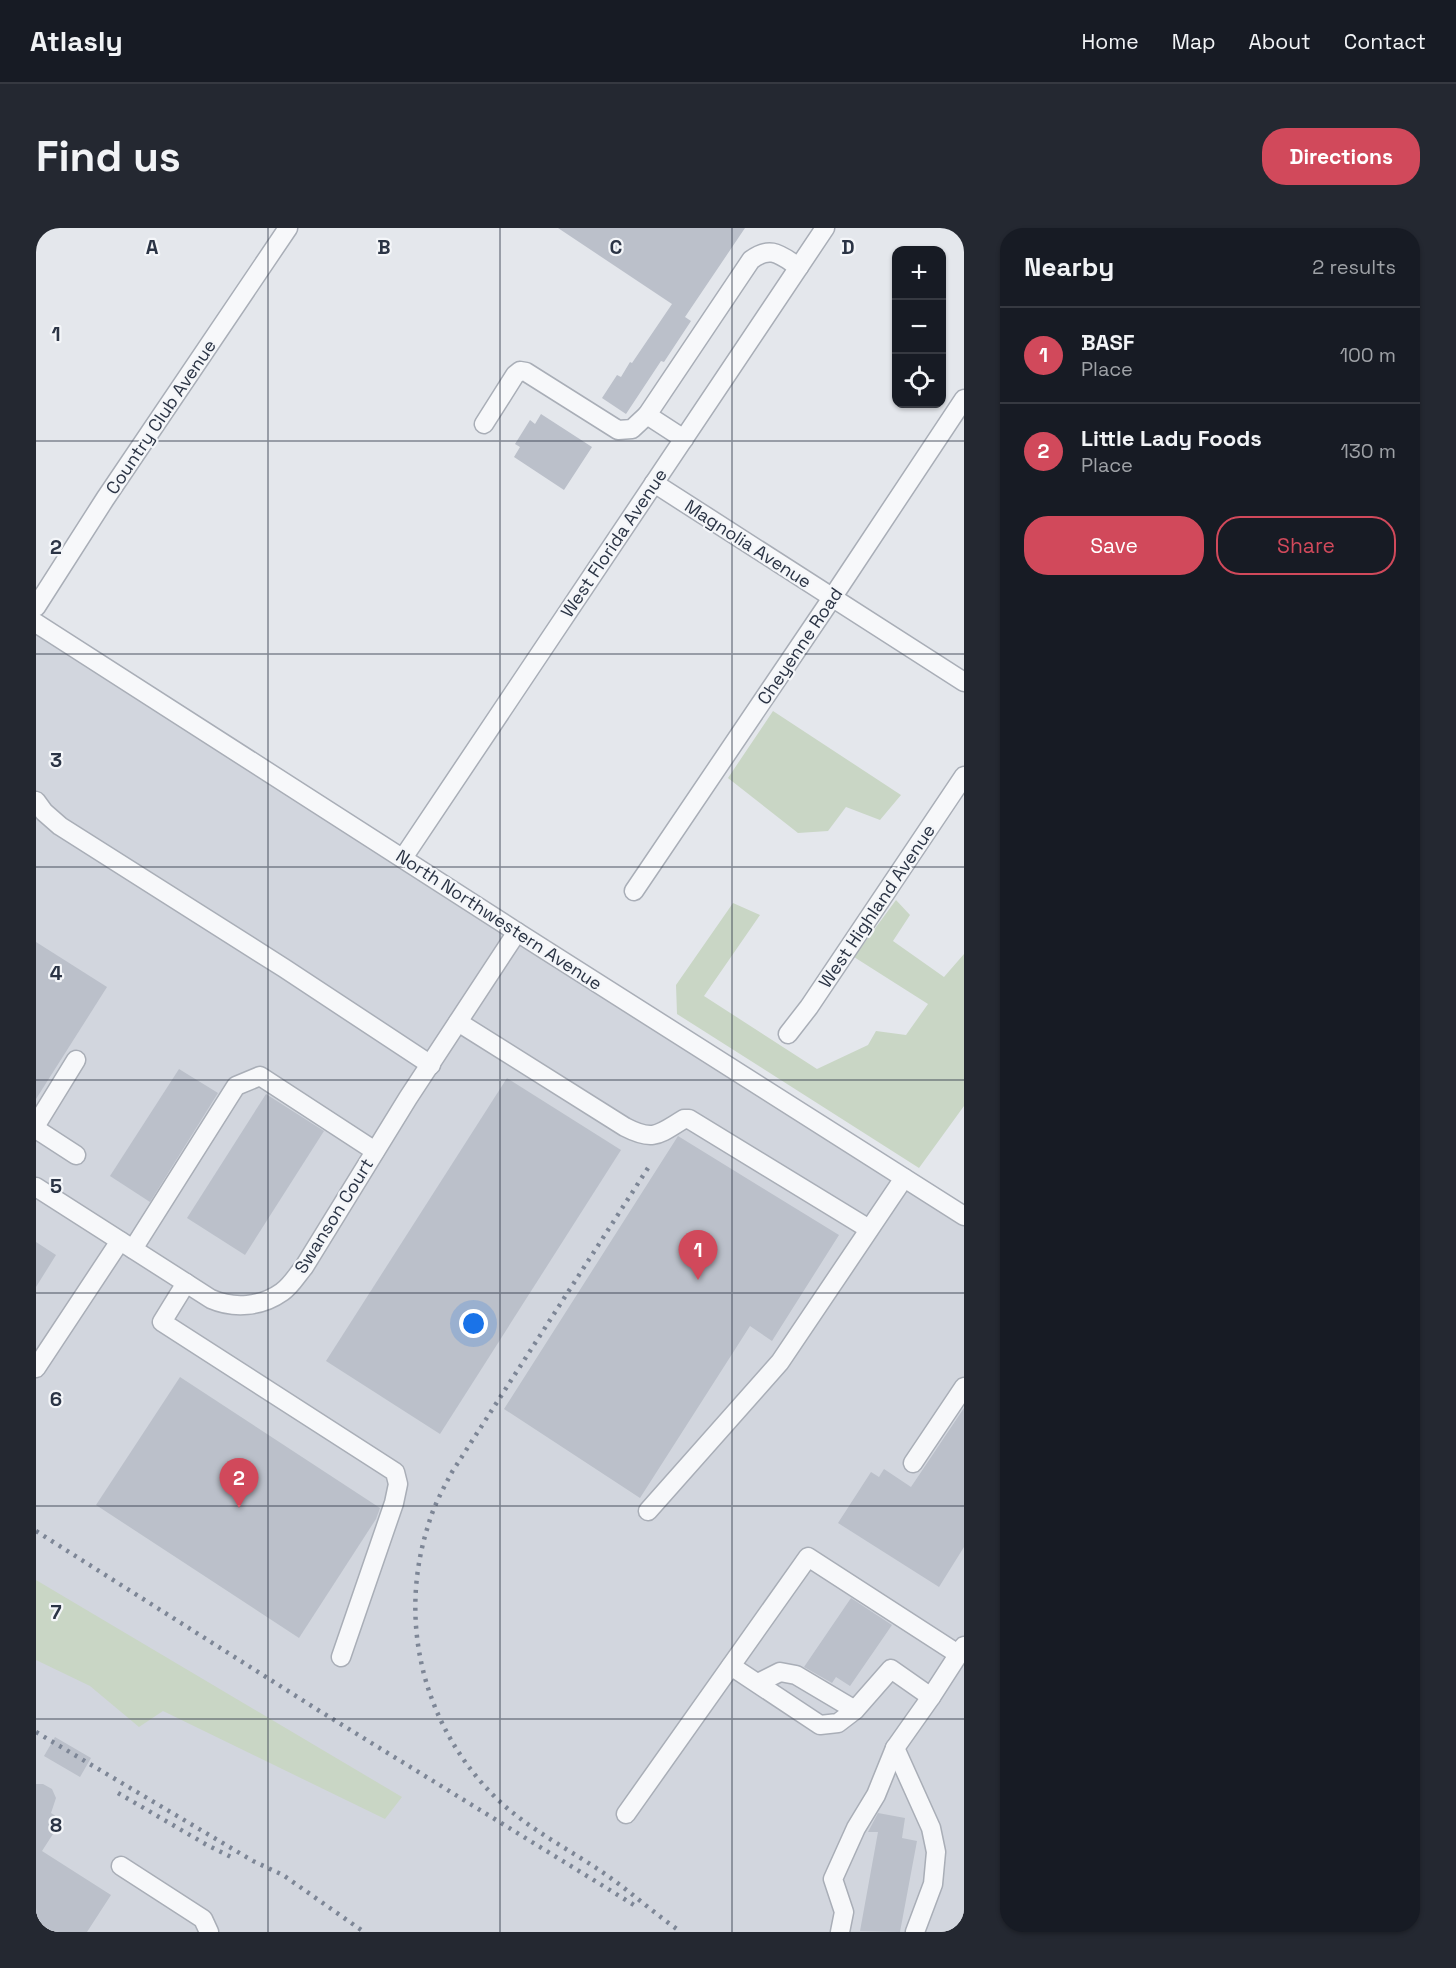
<!DOCTYPE html>
<html lang="en">
<head>
<meta charset="utf-8">
<style>
  body { margin:0; font-family:"Space Grotesk",sans-serif; background:#242831; color:#f1f3f6 }
  .controls { position:absolute; right:18px; top:18px; display:grid; overflow:hidden; border-radius:12px; box-shadow:0 2px 4px #0004 }
  .controls button { width:54px; height:54px; display:grid; place-items:center; padding:0; border:0; border-bottom:2px solid #363941; background:#171b24; color:#f1f3f6; font:30px sans-serif }
  .you { position:absolute; left:438px; top:1096px; width:21px; height:21px; margin:-15px; border:4px solid #fff; border-radius:50%; background:#1a73e8; box-shadow:0 0 0 9px #1a73e833 }
  .badge { display:grid; place-items:center; width:39px; height:39px; border-radius:50%; background:#d1495b; color:#fff; font-size:20px; font-weight:700 }
  .pin { position:absolute; translate:-50% -50px; filter:drop-shadow(0 2px 3px #0008) }
  .pin::after { content:''; position:absolute; top:32px; width:21px; height:18px; background:inherit; clip-path:polygon(0 0,100% 0,50% 100%) }
  .list { margin:0; padding:0; list-style:none }
  h2 { display:flex; justify-content:space-between; align-items:center; height:78px; margin:0; padding:0 24px; font-size:26px }
  h2 small { font-size:20px; font-weight:400; color:#9ea1a6 }
  .list li { display:grid; grid-template-columns:39px 1fr auto; gap:18px; align-items:center; box-sizing:border-box; height:96px; padding:0 24px; border-top:2px solid #363941 }
  .list b { display:block; font-size:22px; white-space:nowrap }
  .list p { margin:0; font-size:20px; white-space:nowrap; color:#9ea1a6 }
  .list em { font-size:20px; font-style:normal; color:#9ea1a6 }
  .actions { display:flex; gap:12px; padding:18px 24px }
  .actions a { flex:1; padding:14px 0; border:2px solid #d1495b; border-radius:24px; text-align:center; font-size:21px; color:#d1495b }
  .actions .main { background:#d1495b; color:#fff }
  .icon { flex:none; width:33px; height:33px; fill:none; stroke:currentColor; stroke-width:2; stroke-linecap:round; stroke-linejoin:round }
  .map { position:relative; flex:none; width:928px; height:1704px; overflow:hidden; border-radius:24px }
  header { display:flex; align-items:center; gap:36px; box-sizing:border-box; height:84px; padding:0 30px; background:#171b24; border-bottom:2px solid #363941 }
  header strong { font-size:28px }
  nav { display:flex; gap:33px; margin-inline-start:auto; font-size:21px }
  .intro { display:flex; align-items:center; justify-content:space-between; box-sizing:border-box; height:144px; padding:0 36px }
  h1 { margin:0; font-size:42px }
  .button { padding:15px 27px; border-radius:24px; background:#d1495b; color:#fff; font-size:21px; font-weight:700 }
  main { display:flex; gap:36px; padding:0 36px }
  aside { flex:1; background:#171b24; border-radius:24px; box-shadow:0 2px 4px #0004 }
  .map>svg:first-child { display:block }
</style>
</head>
<body>
<header>
<strong>Atlasly</strong>
<nav><a>Home</a><a>Map</a><a>About</a><a>Contact</a></nav>
</header>
<div class="intro"><h1>Find us</h1><a class="button">Directions</a></div>
<main>
<div class="map">
<svg width="928" height="1704" viewBox="0 0 928 1704">
  <rect width="100%" height="100%" fill="#e4e7ec"/>
  <polygon fill="#d2d6de" points="0,392 928,982 928,1704 0,1704"/>
  <g fill="#c9d6c5">
    <polygon points="737,483 865,567 844,592 810,579 792,603 762,605 692,550"/>
    <polygon points="860,672 874,687 857,713 908,749 928,726 928,878 883,940 641,786 640,757 697,675 724,687 668,768 781,841 832,817 840,803 870,807 892,776 818,729"/>
    <polygon points="0,1352 366,1569 349,1591 127,1483 103,1499 54,1458 0,1432"/>
  </g>
  <g fill="#bbc0ca">
    <polygon points="522,0 709,0 649,89 655,93 628,134 625,133 590,186 566,170 581,147 585,149 594,134 596,135 636,76"/>
    <polygon points="505,186 556,219 528,262 478,229 484,219 479,216 494,192 499,196"/>
    <polygon points="0,714 71,759 0,871"/>
    <polygon points="143,841 182,865 114,974 74,948"/>
    <polygon points="471,850 585,922 404,1206 290,1133"/>
    <polygon points="230,866 288,903 209,1027 151,990"/>
    <polygon points="642,908 803,1007 736,1113 714,1098 604,1270 468,1181"/>
    <polygon points="0,1014 20,1027 0,1059"/>
    <polygon points="144,1149 344,1280 340,1291 263,1410 60,1277"/>
    <polygon points="928,1180 928,1319 903,1359 802,1295 835,1244 843,1249 848,1241 875,1259"/>
    <polygon points="815,1370 856,1397 814,1458 800,1449 796,1455 768,1439"/>
    <polygon points="19,1509 55,1530 44,1549 8,1528"/>
    <polygon points="0,1556 7,1556 16,1561 20,1570 15,1585 26,1592 6,1623 75,1667 51,1704 0,1704"/>
    <polygon points="842,1585 869,1590 866,1610 881,1613 864,1704 824,1703 842,1604 832,1604"/>
  </g>
  <g fill="none" stroke-linecap="round" stroke-linejoin="round">
    <g stroke="#a9aeb7" stroke-width="21">
      <g id="minor">
        <polyline points="448,196 479,147 484,143 490,144 582,202 596,201 611,187"/>
        <path d="M648,211L611,187L715,32C735,17 744,27 763,39"/>
        <polyline points="618,255 928,454"/>
        <polyline points="0,379 69,271 252,0"/>
        <polyline points="0,395 481,704 928,988"/>
        <polyline points="0,573 8,584 24,598 248,740 395,837"/>
        <polyline points="367,630 789,0"/>
        <polyline points="598,663 796,370 928,171"/>
        <path d="M422,794L589,899C618,914 623,906 648,891H653L833,1001"/>
        <polyline points="752,806 773,779 928,548"/>
        <polyline points="0,897 40,832"/>
        <polyline points="0,901 40,927"/>
        <path d="M0,959L175,1071C198,1081 225,1079 246,1064C255,1058 261,1047 268,1039L372,870L481,704"/>
        <polyline points="97,1021 200,858 224,848 339,923"/>
        <polyline points="150,1055 126,1094 359,1244 362,1256 358,1275 305,1429"/>
        <polyline points="0,1140 84,1013"/>
        <polyline points="877,1235 928,1159"/>
        <polyline points="612,1283 744,1134 868,950"/>
        <polyline points="695,1438 784,1497 802,1495 819,1482 855,1441 895,1469"/>
        <polyline points="722,1455 744,1444 760,1447 819,1482"/>
        <polyline points="859,1520 895,1600 900,1624 897,1656 879,1704"/>
        <polyline points="590,1586 772,1329 922,1426"/>
        <polyline points="85,1638 167,1691 173,1704"/>
        <polyline points="804,1704 808,1684 797,1651 820,1600 840,1567 859,1520 895,1469 928,1418"/>
      </g>
    </g>
    <use href="#minor" stroke="#f7f8fa" stroke-width="18"/>
    <g stroke="#7d8696" stroke-width="4.5" stroke-dasharray="3 6" stroke-linecap="butt">
      <path d="M612,940L416,1244C407,1261 397,1279 392,1298C361,1395 388,1499 460,1570C492,1601 533,1621 569,1646C595,1664 619,1686 645,1704"/>
      <polyline points="0,1303 282,1482 598,1677"/>
      <polyline points="0,1504 217,1633 247,1647 328,1704"/>
      <polyline points="82,1565 171,1617 197,1630"/>
    </g>
  </g>
  <path fill="none" stroke="#2b3445" stroke-width="1.5" stroke-opacity="0.55" d="M232,0V1704M464,0V1704M696,0V1704M0,213H928M0,426H928M0,639H928M0,852H928M0,1065H928M0,1278H928M0,1491H928"/>
  <g text-anchor="middle" stroke-width="4.5" stroke-linejoin="round" paint-order="stroke">
    <g font-size="18" fill="#2b3445" stroke="#f4f6f9">
      <text transform="translate(125 189) rotate(-56)" y="6">Country Club Avenue</text>
      <text transform="translate(578 315) rotate(-56)" y="6">West Florida Avenue</text>
      <text transform="translate(712 316) rotate(33)" y="6">Magnolia Avenue</text>
      <text transform="translate(764 418) rotate(-56)" y="6">Cheyenne Road</text>
      <text transform="translate(841 678) rotate(-56)" y="6">West Highland Avenue</text>
      <text transform="translate(463 692) rotate(33)" y="6">North Northwestern Avenue</text>
      <text transform="translate(298 988) rotate(-58)" y="6">Swanson Court</text>
    </g>
  </g>
  <g font-size="20" text-anchor="middle" font-weight="bold" fill="#2b3445" stroke="#f4f6f9" stroke-width="4.5" stroke-linejoin="round" paint-order="stroke">
    <text x="116" y="26">A</text>
    <text x="348" y="26">B</text>
    <text x="580" y="26">C</text>
    <text x="812" y="26">D</text>
    <text x="20" y="113">1</text>
    <text x="20" y="326">2</text>
    <text x="20" y="539">3</text>
    <text x="20" y="752">4</text>
    <text x="20" y="965">5</text>
    <text x="20" y="1178">6</text>
    <text x="20" y="1391">7</text>
    <text x="20" y="1604">8</text>
  </g>
</svg>
<div class="controls">
<button>+</button>
<button>−</button>
<button><svg class="icon" aria-label="locate" viewBox="0 0 24 24"><circle cx="12" cy="12" r="6"/><path d="M12 2v4M12 18v4M2 12h4M18 12h4"/></svg></button>
</div>
<div class="you"></div>
<div class="pin badge" style="left:662px;top:1052px">1</div>
<div class="pin badge" style="left:203px;top:1280px">2</div>
</div>
<aside>
<h2>Nearby<small>2 results</small></h2>
<ul class="list">
<li><span class="badge">1</span><div><b>BASF</b><p>Place</p></div><em>100 m</em></li>
<li><span class="badge">2</span><div><b>Little Lady Foods</b><p>Place</p></div><em>130 m</em></li>
</ul>
<div class="actions"><a class="main">Save</a><a>Share</a></div>
</aside>
</main>
</body>
</html>
